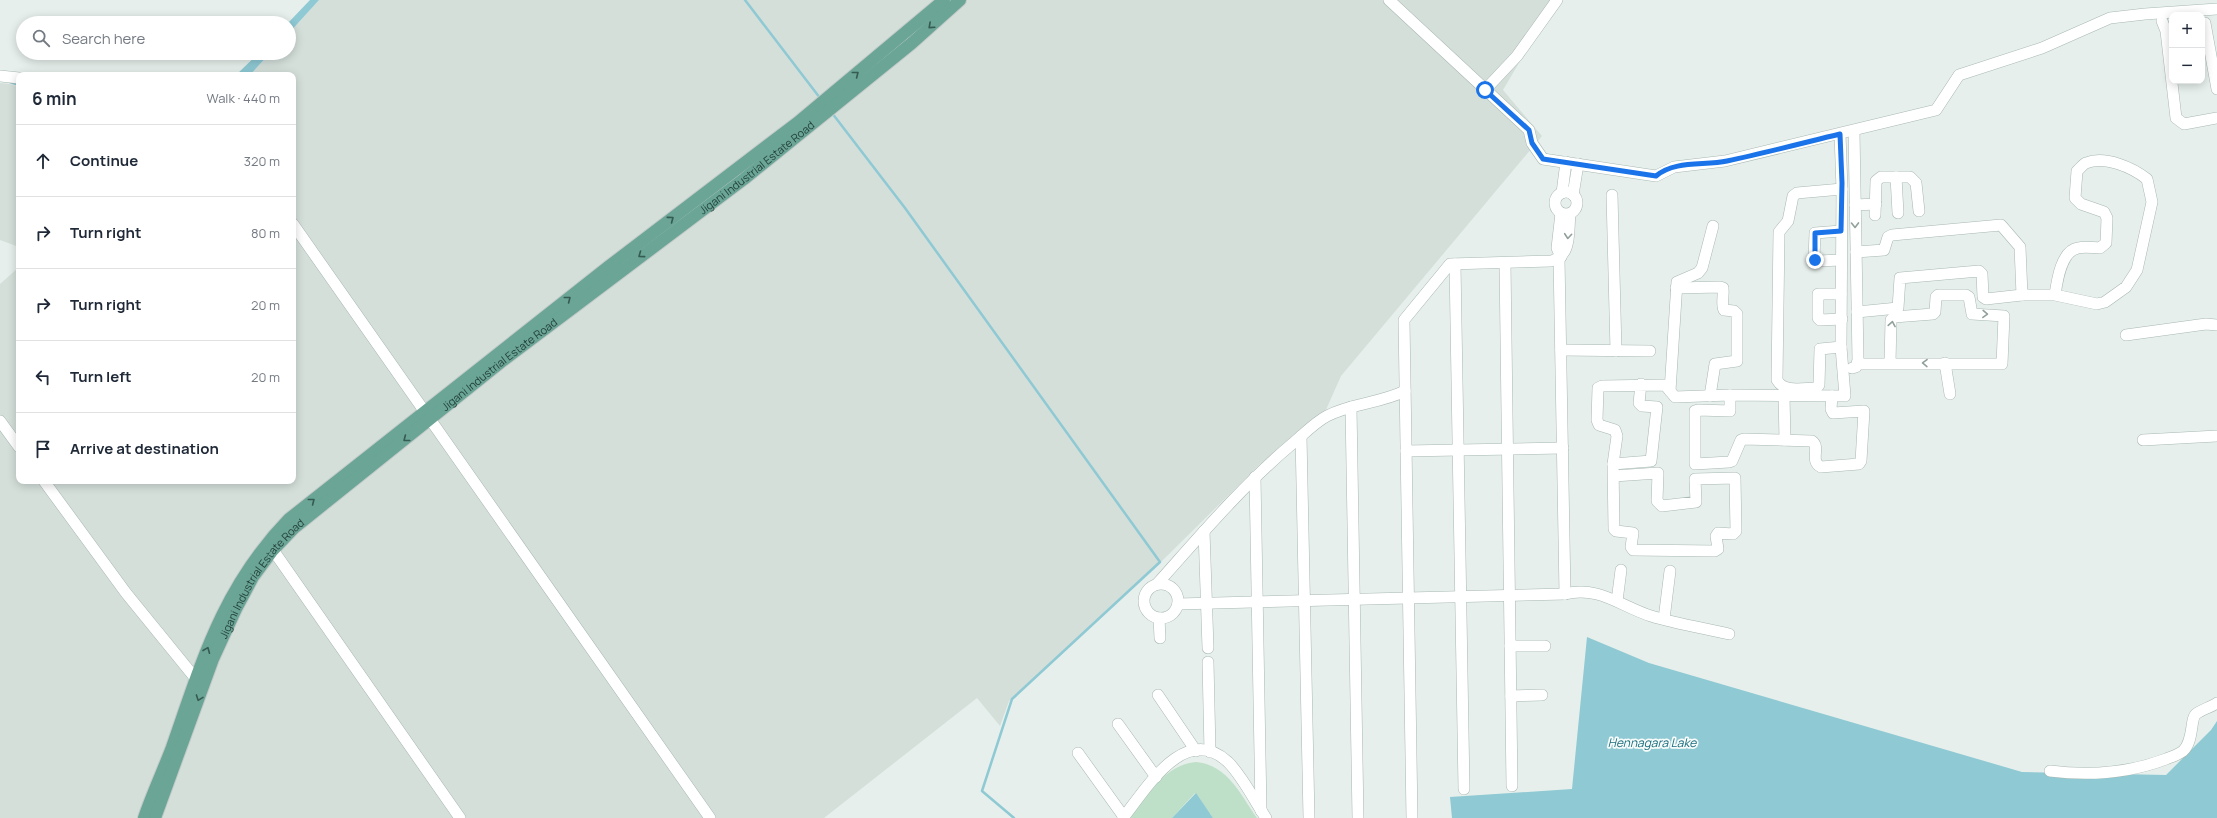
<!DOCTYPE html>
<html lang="en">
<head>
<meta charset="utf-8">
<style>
  body { margin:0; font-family:Manrope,sans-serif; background:#f2f2f3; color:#1f2937 }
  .controls { position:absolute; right:12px; top:12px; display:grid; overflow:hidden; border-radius:8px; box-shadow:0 2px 10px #0003 }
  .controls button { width:36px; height:36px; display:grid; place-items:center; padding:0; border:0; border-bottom:1px solid #e0e1e3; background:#fff; color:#1f2937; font:20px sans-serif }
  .stop { position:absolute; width:12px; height:12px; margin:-9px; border:3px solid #1a73e8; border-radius:50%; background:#fff }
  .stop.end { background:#1a73e8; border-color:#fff; box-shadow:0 1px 4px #0008 }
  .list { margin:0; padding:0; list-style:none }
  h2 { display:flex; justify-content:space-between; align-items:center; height:52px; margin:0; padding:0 16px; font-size:17px }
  h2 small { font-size:13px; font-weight:400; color:#747a83 }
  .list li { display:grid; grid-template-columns:26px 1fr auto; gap:12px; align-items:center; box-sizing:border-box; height:72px; padding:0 16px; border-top:1px solid #e0e1e3 }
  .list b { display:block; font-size:15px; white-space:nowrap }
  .list em { font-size:13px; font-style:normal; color:#747a83 }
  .icon { flex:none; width:22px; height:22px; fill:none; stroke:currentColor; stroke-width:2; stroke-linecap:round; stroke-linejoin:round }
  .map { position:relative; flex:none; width:2217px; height:818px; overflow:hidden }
  .search { position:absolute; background:#fff; box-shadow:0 2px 10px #0003; left:16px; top:16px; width:280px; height:44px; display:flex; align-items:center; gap:10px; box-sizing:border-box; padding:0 14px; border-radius:22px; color:#747a83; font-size:15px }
  .panel { position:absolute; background:#fff; box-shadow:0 2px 10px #0003; left:16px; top:72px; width:280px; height:412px; border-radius:8px }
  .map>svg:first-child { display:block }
</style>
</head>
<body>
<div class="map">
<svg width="2217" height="818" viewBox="0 0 2217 818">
  <rect width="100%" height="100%" fill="#e6efeb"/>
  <g fill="#d4dfda">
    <polygon points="319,0 1556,0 1503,90 1542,136 1341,376 1325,412 1260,464 1164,559 1009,701 1000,726 977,698 824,818 0,818 0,284 19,267 19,481 293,481 293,75 250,75 270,53 289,53 289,33"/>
    <polygon points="0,83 10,84 19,87 19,247 0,240"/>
  </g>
  <path fill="#bfe0c8" d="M1196,762C1228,765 1240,794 1257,818H1213L1195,793L1172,818H1130C1148,795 1164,765 1196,762Z"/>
  <g fill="#8ec9d4">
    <polygon points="310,0 319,0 289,33 288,23"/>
    <polygon points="259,53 270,53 250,75 236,75"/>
    <polygon points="1587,637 1649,663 2022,772 2166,775 2211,730 2217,721 2217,818 1452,818 1450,797 1572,789"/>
    <polygon points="1196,793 1213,818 1172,818"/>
  </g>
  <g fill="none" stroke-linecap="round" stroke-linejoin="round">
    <g stroke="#8ec9d4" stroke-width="2.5">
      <polyline points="745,0 820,98"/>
      <polyline points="10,82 19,85"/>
      <polyline points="832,113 905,208 1160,562 1012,699 982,791 1014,818"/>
    </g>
    <g stroke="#a8b8b2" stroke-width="12">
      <g id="minor">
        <polyline points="1389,0 1529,130 1532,143 1543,159 1656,176 1674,167 1725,161 1936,110 1959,75 2042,48 2110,18 2145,14 2217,9"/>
        <polyline points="2162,21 2166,31 2176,118 2184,124 2217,118"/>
        <polyline points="2205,23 2217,89"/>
        <polyline points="0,76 19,78"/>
        <polyline points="1485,90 1517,56 1557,0"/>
        <polyline points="1896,177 1898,213"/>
        <circle cx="1566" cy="203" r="11"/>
        <polyline points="1562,193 1566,162"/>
        <polyline points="1573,195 1578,164"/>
        <polyline points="1612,195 1616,351"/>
        <polyline points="1855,205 1876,204"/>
        <polyline points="1561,213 1557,248 1561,257"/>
        <polyline points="1875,215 1876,181 1881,177 1910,177 1916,183 1919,211"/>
        <polyline points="293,224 710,818"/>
        <polyline points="1841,231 1815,233 1814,259 1818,261 1841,260"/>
        <polyline points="1856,252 1884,250 1888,237 1892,235 2001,225 2020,247 2022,295"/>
        <polyline points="1505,263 1512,786"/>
        <polyline points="1455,264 1464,789"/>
        <path d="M1676,288L1720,287L1723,288C1724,296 1721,304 1724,310L1734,311L1737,314V361L1715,364L1710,396"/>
        <polyline points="1841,294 1818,294 1818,318 1820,320 1842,319"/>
        <path d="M1857,312L1898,308L1900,278L1979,271L1982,274L1983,297L1986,299L2022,295H2055L2097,304L2105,302L2126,287L2137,270L2152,202L2147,179C2133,168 2105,155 2086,163C2083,164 2080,169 2077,171L2075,198L2081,204L2104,212L2107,218L2106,243L2100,248C2093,248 2085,246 2078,248C2061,251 2057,281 2055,295"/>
        <polyline points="2126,335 2206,324 2217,325"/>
        <path d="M1841,347L1820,349L1819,385L1816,388C1803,388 1784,393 1777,380L1779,232L1788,221L1793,196L1797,193L1842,189"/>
        <polyline points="1561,350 1650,351"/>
        <polyline points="1945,363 1950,394"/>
        <polyline points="1858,364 2002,364 2004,316 1972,314 1969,297 1966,295 1938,295 1936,297 1935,312 1933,314 1894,317 1891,320 1890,363"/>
        <polyline points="1852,368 1856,367 1858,360 1854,131"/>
        <polyline points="1641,384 1639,403 1642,406 1657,407 1651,461 1613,464 1617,436 1615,430 1599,425 1597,420 1598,388 1602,386 1665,385 1675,397 1730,395 1845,396 1841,347 1842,189 1840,134"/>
        <polyline points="1670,391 1677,282 1698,273 1702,268 1713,226"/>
        <path d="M1730,395V411L1698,410L1695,411V464L1729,462L1732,461L1741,440L1744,439L1812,441C1821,447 1809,461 1821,467L1859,464L1861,461L1864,411L1833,413L1831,409L1832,396"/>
        <polyline points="1784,396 1785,440"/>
        <polyline points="1351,407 1358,818"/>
        <polyline points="0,421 19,447"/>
        <polyline points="1301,436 1309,818"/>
        <polyline points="2143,440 2217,436"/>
        <polyline points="1406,451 1563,448"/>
        <polyline points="1613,464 1614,529 1616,531 1633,533 1631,547 1633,550 1715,551 1718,549 1716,536 1718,533 1733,534 1736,531 1735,478 1695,479 1696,502 1662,506 1657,501 1658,473 1614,476"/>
        <polyline points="1255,477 1261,811"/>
        <polyline points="44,481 126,593 196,679"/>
        <polyline points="1204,531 1208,648"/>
        <polyline points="273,550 460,818"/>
        <circle cx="1161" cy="601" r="17"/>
        <path d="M1157,584C1200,536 1242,486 1292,444C1303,435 1314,423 1327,416C1351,403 1378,404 1405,391"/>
        <path d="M1565,594C1598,585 1622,607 1651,616C1677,624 1703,628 1729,634"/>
        <polyline points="1617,601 1621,570"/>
        <polyline points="1178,604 1565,594 1559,258"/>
        <polyline points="1159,618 1160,638"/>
        <polyline points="1664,619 1670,571"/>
        <polyline points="1510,646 1545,646"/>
        <polyline points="1208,662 1210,752"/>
        <polyline points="1158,695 1196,751"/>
        <polyline points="1511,696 1542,695"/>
        <polyline points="1118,724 1156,777"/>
        <polyline points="1078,753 1124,817"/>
        <path d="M2050,771C2089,776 2129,773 2166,759C2171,757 2178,755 2183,751C2194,741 2190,719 2196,714C2201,710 2211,707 2217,703"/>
        <path d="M1123,818C1146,789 1185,722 1228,762C1243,777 1254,800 1266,818"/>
        <path d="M1412,818L1404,320L1450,264L1551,261C1572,256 1568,232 1570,214"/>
      </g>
    </g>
    <g stroke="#c2cac8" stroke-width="14">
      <g id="major">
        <path d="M144,818C152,794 163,771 172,747C202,661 223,587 289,519L608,267L797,123L944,0"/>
        <path id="s1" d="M155,818L213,659L236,609L253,577L273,550L294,528L501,362L744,179L912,43L960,0"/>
      </g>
    </g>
    <use href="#minor" stroke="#fff" stroke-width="11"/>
    <use href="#major" stroke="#6aa596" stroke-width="12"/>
  </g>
  <defs><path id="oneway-chevron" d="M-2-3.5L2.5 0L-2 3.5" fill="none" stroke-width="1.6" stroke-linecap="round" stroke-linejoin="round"/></defs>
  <g stroke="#365b51">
    <use href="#oneway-chevron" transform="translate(931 26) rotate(138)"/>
    <use href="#oneway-chevron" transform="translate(856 74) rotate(-38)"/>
    <use href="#oneway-chevron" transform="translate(671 219) rotate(-37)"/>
    <use href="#oneway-chevron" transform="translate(641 255) rotate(144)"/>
    <use href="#oneway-chevron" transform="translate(568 299) rotate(-38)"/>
    <use href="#oneway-chevron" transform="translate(406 439) rotate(142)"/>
    <use href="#oneway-chevron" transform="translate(312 501) rotate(-38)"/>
    <use href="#oneway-chevron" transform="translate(207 650) rotate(-68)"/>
    <use href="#oneway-chevron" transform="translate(199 698) rotate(110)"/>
  </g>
  <g stroke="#92a09c">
    <use href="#oneway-chevron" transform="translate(1855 225) rotate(89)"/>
    <use href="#oneway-chevron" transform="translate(1568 236) rotate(95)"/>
    <use href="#oneway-chevron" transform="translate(1985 314) rotate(2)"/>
    <use href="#oneway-chevron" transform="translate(1892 324) rotate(-80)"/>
    <use href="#oneway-chevron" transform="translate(1925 363) rotate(-179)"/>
  </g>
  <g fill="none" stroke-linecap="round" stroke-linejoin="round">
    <path stroke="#1a73e8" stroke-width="5" d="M1485,90L1529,130L1532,143L1543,159L1656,176C1675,160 1704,166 1727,161C1765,153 1803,143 1840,134L1842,183L1841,231L1815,233V260"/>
  </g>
  <g text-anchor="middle" stroke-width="3.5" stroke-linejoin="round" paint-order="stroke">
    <g font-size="11" fill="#24423a" stroke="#f7fbf9">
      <text dy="4" stroke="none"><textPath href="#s1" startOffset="911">Jigani Industrial Estate Road</textPath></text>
      <text dy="4" stroke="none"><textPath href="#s1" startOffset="587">Jigani Industrial Estate Road</textPath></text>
      <text dy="4" stroke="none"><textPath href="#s1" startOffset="264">Jigani Industrial Estate Road</textPath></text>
    </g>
    <g font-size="12" font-style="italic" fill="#1c6f80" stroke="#f7fbf9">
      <text x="1652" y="747">Hennagara Lake</text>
    </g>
  </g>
</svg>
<div class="controls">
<button>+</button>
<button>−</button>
</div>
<div class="stop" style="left:1485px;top:90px"></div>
<div class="stop end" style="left:1815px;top:260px"></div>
<div class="search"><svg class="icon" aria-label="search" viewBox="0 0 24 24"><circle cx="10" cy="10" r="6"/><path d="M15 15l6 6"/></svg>Search here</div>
<section class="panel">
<h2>6 min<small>Walk · 440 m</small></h2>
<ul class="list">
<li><svg class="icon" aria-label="ahead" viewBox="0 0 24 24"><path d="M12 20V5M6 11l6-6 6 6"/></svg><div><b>Continue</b></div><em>320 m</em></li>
<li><svg class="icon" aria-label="right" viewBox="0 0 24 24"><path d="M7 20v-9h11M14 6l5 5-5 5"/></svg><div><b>Turn right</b></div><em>80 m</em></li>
<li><svg class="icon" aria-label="right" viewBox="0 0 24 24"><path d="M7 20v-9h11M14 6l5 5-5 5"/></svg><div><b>Turn right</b></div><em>20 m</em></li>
<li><svg class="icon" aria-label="left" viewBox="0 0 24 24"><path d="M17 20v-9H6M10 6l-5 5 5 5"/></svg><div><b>Turn left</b></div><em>20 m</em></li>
<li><svg class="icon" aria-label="arrive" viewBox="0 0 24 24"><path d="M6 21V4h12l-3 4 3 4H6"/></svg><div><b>Arrive at destination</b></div></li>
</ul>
</section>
</div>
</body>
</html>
